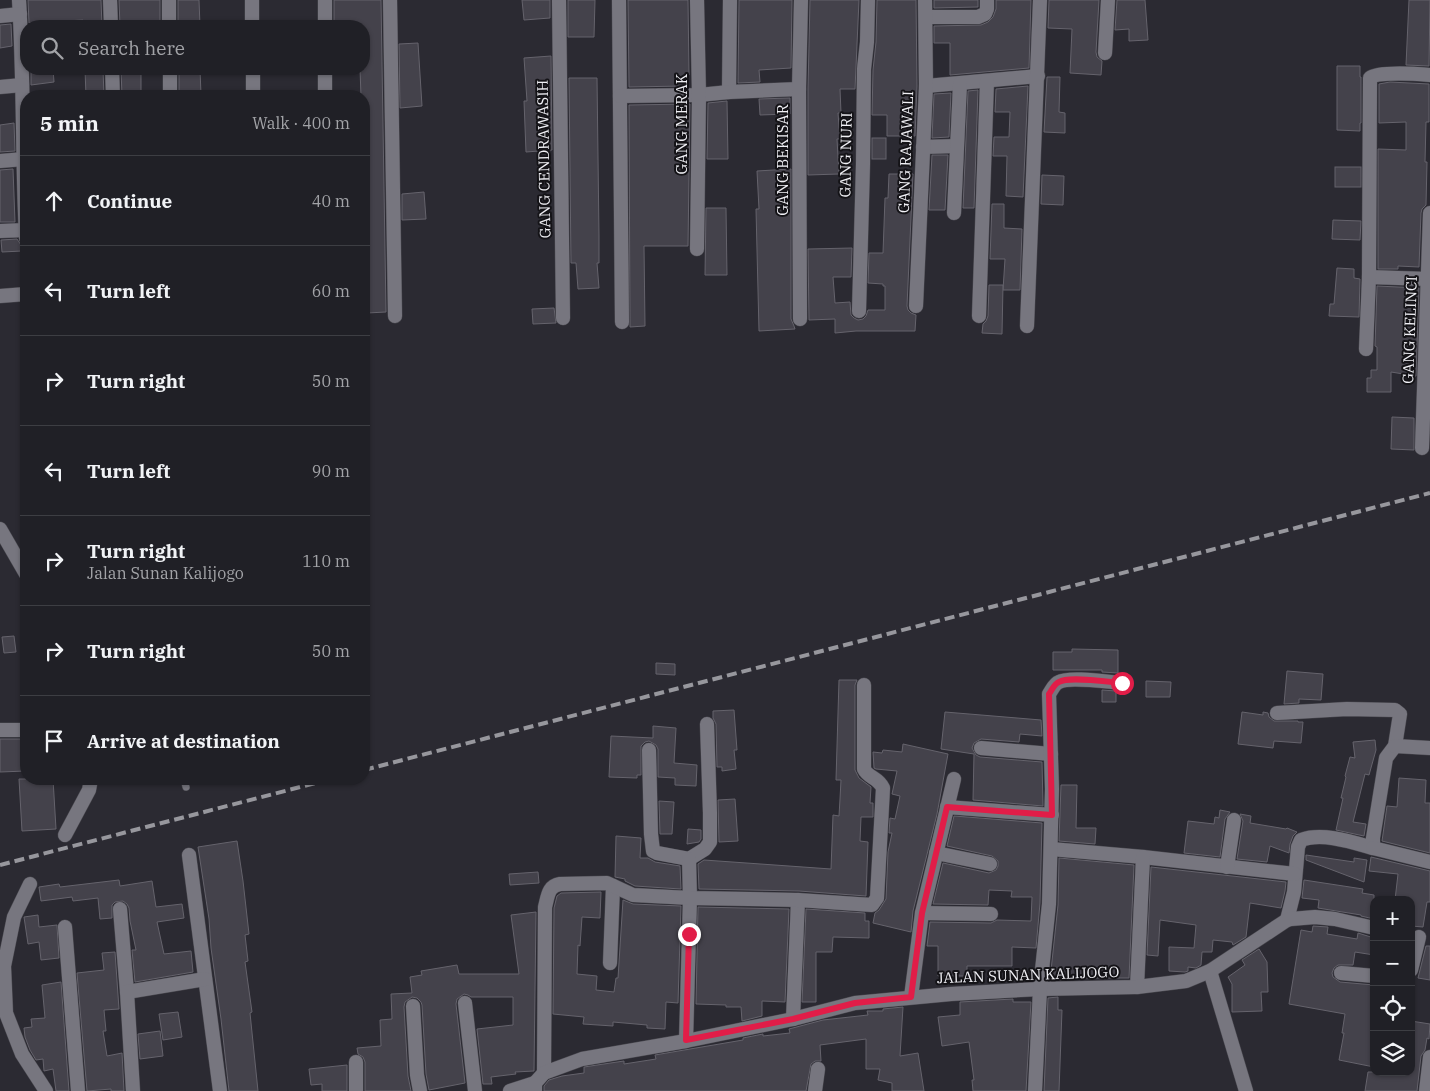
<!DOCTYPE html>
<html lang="en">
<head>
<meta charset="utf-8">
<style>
  body { margin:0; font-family:"IBM Plex Serif",serif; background:#28282e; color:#f1f3f6 }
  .controls { position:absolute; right:15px; bottom:15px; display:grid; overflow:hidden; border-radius:10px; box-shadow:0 1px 4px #0004 }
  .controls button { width:45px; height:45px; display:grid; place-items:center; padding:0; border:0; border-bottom:1px solid #3d3e43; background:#202026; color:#f1f3f6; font:25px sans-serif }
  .stop { position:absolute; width:15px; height:15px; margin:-11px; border:4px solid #e11d48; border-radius:50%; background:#fff }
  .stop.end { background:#e11d48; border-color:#fff; box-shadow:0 1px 5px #0008 }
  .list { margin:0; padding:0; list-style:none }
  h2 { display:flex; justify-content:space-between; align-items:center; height:65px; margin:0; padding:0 20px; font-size:21px }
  h2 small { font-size:16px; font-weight:400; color:#a2a3a7 }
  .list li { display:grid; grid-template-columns:32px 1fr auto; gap:15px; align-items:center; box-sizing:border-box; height:90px; padding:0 20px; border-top:1px solid #3d3e43 }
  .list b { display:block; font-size:19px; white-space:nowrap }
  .list p { margin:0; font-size:16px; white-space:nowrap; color:#a2a3a7 }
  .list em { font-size:16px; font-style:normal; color:#a2a3a7 }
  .icon { flex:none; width:28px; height:28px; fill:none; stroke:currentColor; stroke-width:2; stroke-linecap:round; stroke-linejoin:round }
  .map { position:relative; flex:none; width:1430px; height:1091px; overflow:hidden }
  .search { position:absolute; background:#202026; box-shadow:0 1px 4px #0004; left:20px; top:20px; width:350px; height:55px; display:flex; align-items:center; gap:12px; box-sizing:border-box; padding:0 18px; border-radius:20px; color:#a2a3a7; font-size:19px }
  .panel { position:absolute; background:#202026; box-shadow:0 1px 4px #0004; left:20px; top:90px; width:350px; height:695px; border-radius:20px }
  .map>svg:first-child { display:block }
</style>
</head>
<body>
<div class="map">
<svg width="1430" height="1091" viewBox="0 0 1430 1091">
  <rect width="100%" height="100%" fill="#2b2a32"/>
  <g fill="#44424b" stroke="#65636c">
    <polygon points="28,0 101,0 102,26 84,26 83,20 29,23"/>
    <polygon points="119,0 160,0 160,26 120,26"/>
    <polygon points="178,0 199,0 200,26 178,26"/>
    <polygon points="334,0 381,0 386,312 367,313 364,200 365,158 364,96 361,96 360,69 364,69 364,26 334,26"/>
    <polygon points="522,0 550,0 550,18 524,20"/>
    <polygon points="568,0 595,0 594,37 568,37"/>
    <polygon points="628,0 688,0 689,75 684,75 684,86 629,87"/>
    <polygon points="739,0 792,0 791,68 759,70 760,82 738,83"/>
    <polygon points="810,0 859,0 855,89 840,89 841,113 838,113 840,139 837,139 839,174 808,175 808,89"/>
    <polygon points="877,0 916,0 917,86 915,136 887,136 887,115 872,115 873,70 876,42"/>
    <polygon points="934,0 978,0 978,7 934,8"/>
    <polygon points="996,0 1031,0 1029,68 950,75 950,43 934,43 934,26 981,25 988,22 993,17 996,9"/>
    <polygon points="1049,0 1099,0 1096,52 1097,57 1102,61 1101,75 1070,73 1072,29 1048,28"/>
    <polygon points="1117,0 1145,0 1148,40 1129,41 1129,29 1115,30"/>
    <polygon points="1409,0 1430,0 1429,66 1406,65"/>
    <polygon points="11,24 12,46 0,48 0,25"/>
    <polygon points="418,43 422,106 400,108 399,44"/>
    <polygon points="551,56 552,150 526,152 524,101 527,101 524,58"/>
    <polygon points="1337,66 1360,66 1360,77 1361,77 1361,123 1360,123 1360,131 1337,130"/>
    <polygon points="31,69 53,69 54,82 31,85"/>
    <polygon points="85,69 103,69 104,96 86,96"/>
    <polygon points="121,69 141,69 141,96 122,96"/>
    <polygon points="179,69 200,69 201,95 179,96"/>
    <polygon points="1047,77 1060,77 1059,112 1065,113 1065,133 1044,132"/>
    <polygon points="569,78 597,78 599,236 599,263 597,263 599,288 578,289 576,263 571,263"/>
    <polygon points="1390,82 1429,84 1429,122 1426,122 1425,162 1427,162 1426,205 1422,209 1421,213 1419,267 1398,266 1398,269 1378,269 1378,149 1406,150 1406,122 1379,123 1379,84"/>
    <polygon points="1028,86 1023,197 1006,196 1007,156 993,156 994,137 1009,137 1010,112 995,112 996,89"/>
    <polygon points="978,90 974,208 963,208 968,91"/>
    <polygon points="951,93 949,137 932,138 934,94"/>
    <polygon points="790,98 790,114 760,115 759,99"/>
    <polygon points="727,101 728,159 707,159 708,103"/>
    <polygon points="690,104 688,246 644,246 645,326 630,327 629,105"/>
    <polygon points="14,123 15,151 0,152 0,125"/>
    <rect x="872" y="138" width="14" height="21"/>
    <polygon points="932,155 948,155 945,210 929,210"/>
    <rect x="1335" y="167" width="26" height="20"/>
    <polygon points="13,169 15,222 0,222 0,170"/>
    <polygon points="791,169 791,319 794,326 795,329 759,331 756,209 759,209 757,171"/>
    <polygon points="889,174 913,174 907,306 908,310 911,313 916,315 915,331 856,331 835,333 835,319 809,320 808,249 852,248 851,277 833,277 835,303 850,302 851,315 854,318 858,320 863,319 866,316 868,310 885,310 885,286 883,286 883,284 868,283 869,253 883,253 885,198 888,198"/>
    <polygon points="1042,175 1064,176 1063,205 1041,204"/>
    <polygon points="424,192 426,219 402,220 402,194"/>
    <polygon points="992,204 1004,204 1004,228 1022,229 1020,290 1003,290 1005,259 990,259"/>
    <polygon points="706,208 726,208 727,275 705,275"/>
    <polygon points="1333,220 1361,221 1360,240 1332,239"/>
    <polygon points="17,239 21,245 22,251 2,252 1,240"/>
    <polygon points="1337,268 1354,269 1354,278 1360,279 1359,317 1329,316 1330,304 1334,304"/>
    <polygon points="989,285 1003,285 1002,334 982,333 983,324 986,321 988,316"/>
    <polygon points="1377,286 1419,288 1416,376 1391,372 1391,392 1367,392 1367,378 1371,378 1371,370 1377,370 1377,347 1375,346"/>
    <polygon points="554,308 556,323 533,324 532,309"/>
    <polygon points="1392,417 1414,418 1414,450 1391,449"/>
    <polygon points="14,636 16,652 4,653 2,637"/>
    <polygon points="1072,649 1118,650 1118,673 1102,672 1102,670 1053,670 1053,652 1072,652"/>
    <polygon points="656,663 675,664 675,675 656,674"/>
    <polygon points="1287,671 1323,674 1321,700 1299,699 1299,703 1284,704"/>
    <polygon points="839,680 857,680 855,685 855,770 859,778 871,787 870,803 873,803 873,817 861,817 860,841 868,842 866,896 799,891 699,889 698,864 704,860 831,869 833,815 839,816 840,799 841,780 836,780"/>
    <polygon points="1146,681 1171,682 1170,697 1146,697"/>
    <polygon points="1102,690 1116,691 1116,702 1102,702"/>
    <polygon points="734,710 737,750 734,750 736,769 722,771 722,767 717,767 716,724 713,718 713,711"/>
    <polygon points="945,712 1041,720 1042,736 1020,734 1019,742 981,739 974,743 972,748 976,755 980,757 1042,762 1043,806 973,800 974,754 941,749"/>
    <polygon points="1242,712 1263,715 1263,712 1268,713 1269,717 1274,721 1298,721 1298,722 1303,722 1301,743 1274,741 1273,748 1238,744"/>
    <polygon points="653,726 676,728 674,763 697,765 696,786 675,785 675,778 658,777 658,749 656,745 649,741 645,742 641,746 641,775 637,775 637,778 609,777 611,736 653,738"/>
    <polygon points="0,739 26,739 26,771 0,772"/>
    <polygon points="1375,740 1376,750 1369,775 1365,774 1353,822 1366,824 1364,836 1336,830 1343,798 1341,798 1346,777 1345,776 1350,757 1355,758 1353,742"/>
    <polygon points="903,744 948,754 937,814 913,911 911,932 873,923 875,913 879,910 886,899 888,852 892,833 889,833 890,818 895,819 900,796 892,794 897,771 876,769 874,768 873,752 882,753 883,750 902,752"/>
    <polygon points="1399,778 1426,780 1425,803 1430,803 1430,853 1382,841 1387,806 1397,807"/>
    <polygon points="19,779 53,779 56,829 22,831"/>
    <polygon points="1061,785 1077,785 1076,828 1096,828 1095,844 1059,841"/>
    <polygon points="735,799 738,841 719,842 718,800"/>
    <polygon points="659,801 674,802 672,834 660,834"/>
    <polygon points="1220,810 1230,812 1225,819 1220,857 1184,853 1188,821 1214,824 1215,817 1219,818"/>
    <polygon points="1240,814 1251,816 1250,823 1286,829 1287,828 1297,832 1293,836 1290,844 1289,853 1270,846 1267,862 1237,859 1243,821"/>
    <polygon points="954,816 1042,823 1040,903 1036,948 1012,947 1012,966 967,966 967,976 938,976 938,946 927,946 930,922 991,923 997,920 1031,921 1032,897 1011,897 1012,891 989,890 988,905 933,904 943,863 989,873 996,870 998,866 998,861 992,856 947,846"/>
    <polygon points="688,829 701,830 701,839 699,842 687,844"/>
    <polygon points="616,836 641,838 640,858 648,858 655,862 680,866 681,889 635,886 625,881 625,879 615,877"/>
    <polygon points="237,841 243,881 249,934 245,935 248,961 245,962 252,1012 250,1013 258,1091 229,1091 221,1019 211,948 209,919 198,847"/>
    <polygon points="1306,855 1354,862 1354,858 1367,860 1364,882 1306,860"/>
    <polygon points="1371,857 1430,871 1430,902 1427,902 1423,927 1411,926 1411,900 1395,900 1398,874 1369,871"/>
    <polygon points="1059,858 1134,865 1129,978 1081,978 1081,979 1050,980 1058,905"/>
    <polygon points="1151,867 1286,882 1285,891 1281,908 1250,903 1246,937 1233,945 1232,942 1213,940 1212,952 1202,952 1201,965 1196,968 1188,967 1188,971 1185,972 1169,971 1169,947 1194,948 1196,925 1160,920 1158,956 1147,955"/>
    <polygon points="538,872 539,883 510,885 509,874"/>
    <polygon points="119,880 120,886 152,881 156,907 182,904 184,918 157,922 164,954 191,951 193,972 135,982 132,950 136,950 130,921 129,908 127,904 123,901 115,902 112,905 112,918 100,919 98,898 73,901 72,897 41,901 39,887 59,884 60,887"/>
    <polygon points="1304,880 1363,889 1362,893 1374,895 1374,919 1361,916 1361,915 1318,908 1319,900 1302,898"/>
    <polygon points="601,892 600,918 582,917 580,946 578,945 577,974 597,976 596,990 614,992 616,978 618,978 623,900 633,904 681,906 678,1003 666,1002 665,1029 647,1028 647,1025 613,1022 613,1026 583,1024 584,1017 553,1014 554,908 557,896 561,893"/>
    <polygon points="698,907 789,909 785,1002 762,1001 762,1016 742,1021 741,1007 726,1007 726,1005 696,1004"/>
    <polygon points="806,909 865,913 865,921 869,921 869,938 833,937 832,952 816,952 816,1002 802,1002"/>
    <polygon points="536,912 534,1071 515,1072 516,1074 491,1077 492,1084 483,1084 477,1029 513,1025 513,997 471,997 468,995 464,994 457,999 456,1004 465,1083 429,1090 426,1074 422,1005 421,1002 417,998 412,997 405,1002 404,1007 408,1076 411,1091 365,1091 365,1062 363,1057 358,1054 357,1048 381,1046 380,1020 392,1019 391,994 412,993 410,977 422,975 421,971 457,965 459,974 519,974 511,915"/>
    <polygon points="38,915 39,927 57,925 59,958 41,960 39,942 28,944 24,917"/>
    <polygon points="1313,926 1328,927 1327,934 1357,939 1358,933 1374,938 1374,955 1355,952 1353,965 1338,965 1334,968 1332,973 1333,977 1340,982 1374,985 1374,1067 1339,1060 1344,1033 1342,1033 1345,1014 1289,1004 1301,930 1312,932"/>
    <polygon points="1426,946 1430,946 1430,980 1418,978"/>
    <polygon points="1259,949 1267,962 1268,992 1261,992 1262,1011 1232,1012 1232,984 1228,977 1245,965 1242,960"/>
    <polygon points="115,952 119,1009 104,1010 106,1031 103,1031 107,1056 122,1053 124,1091 111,1091 111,1089 87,1091 77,973 104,970 102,953"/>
    <polygon points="61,982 69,1091 56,1091 53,1069 44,1071 43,1059 36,1060 30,1050 25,1037 24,1028 32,1027 31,1019 45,1018 42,985"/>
    <polygon points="1058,997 1058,1010 1062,1010 1059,1091 1044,1091 1048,998"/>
    <polygon points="1013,999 1013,1002 1031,1002 1026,1091 973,1091 972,1080 974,1080 969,1042 942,1046 938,1017 960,1015 960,1002"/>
    <polygon points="903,1007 900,1056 918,1053 924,1091 892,1091 892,1083 878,1080 880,1069 866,1069 866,1039 820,1045 821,1061 815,1061 811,1064 806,1091 544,1091 544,1086 549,1080 562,1076 584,1073 584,1067 624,1061 624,1064 656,1059 655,1055 743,1040 743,1038 763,1034 763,1036 790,1033 789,1029 823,1020 868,1015 867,1011 883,1011 883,1009"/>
    <polygon points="178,1012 182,1037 163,1040 159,1014"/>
    <polygon points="1411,1021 1430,1024 1429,1039 1427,1038 1425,1050 1421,1056 1417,1091 1365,1091 1368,1072 1411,1072"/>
    <polygon points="160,1031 163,1056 140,1059 138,1034"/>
    <polygon points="347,1065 347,1091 322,1091 322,1084 311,1085 309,1069"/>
  </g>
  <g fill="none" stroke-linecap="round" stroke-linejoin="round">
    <g stroke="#49484f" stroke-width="8">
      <polyline id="service" points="184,779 186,787"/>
    </g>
    <g stroke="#49484f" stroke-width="15">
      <g id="minor">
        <path d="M19,0C24,79 22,159 26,238"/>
        <polyline points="110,0 111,26"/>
        <polyline points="169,0 169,26"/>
        <polyline points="252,0 252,26"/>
        <polyline points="390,0 395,316"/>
        <polyline points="559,0 563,318"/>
        <polyline points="619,0 622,322"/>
        <polyline points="0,16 20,14"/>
        <polyline points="926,17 978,17 985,14 987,9 987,0"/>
        <polyline points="325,26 325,0"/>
        <polyline points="1105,53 1108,0"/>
        <polyline points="112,69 113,96"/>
        <polyline points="170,69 170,96"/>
        <polyline points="253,69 253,96"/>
        <polyline points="926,86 1038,76"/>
        <polyline points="0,87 22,85"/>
        <polyline points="729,92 730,0"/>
        <polyline points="325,96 325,69"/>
        <polyline points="620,96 699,95 729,92 799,89"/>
        <polyline points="923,147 956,146"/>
        <polyline points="0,161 24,159"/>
        <polyline points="954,213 960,84"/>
        <polyline points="0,231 26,230"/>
        <polyline points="697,249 699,95 697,0"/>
        <polyline points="1369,277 1428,279"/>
        <polyline points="0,296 26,294"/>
        <polyline points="916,306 926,86 925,0"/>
        <polyline points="859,311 863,164 864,69 867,42 868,0"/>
        <polyline points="979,316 987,81"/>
        <polyline points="800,319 799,89 801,0"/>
        <polyline points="1027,326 1040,0"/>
        <path d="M1366,349L1369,277L1370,78C1378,71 1418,74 1430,75"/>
        <polyline points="1422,448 1430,213"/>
        <polyline points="0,529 26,574"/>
        <path d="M1277,713L1347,709L1395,710L1400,714L1395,746L1386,758L1373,838V848C1352,842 1322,832 1301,840L1298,847L1294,892L1287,920"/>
        <polyline points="0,730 26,730"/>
        <polyline points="1395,746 1430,748"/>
        <polyline points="981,748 1051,754"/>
        <polyline points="649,750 651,834 653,851 657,853 689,859 705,849 710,842 710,813 707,724"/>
        <polyline points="947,807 1052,815"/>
        <polyline points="65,835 89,790 91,779"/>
        <polyline points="1373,848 1430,862"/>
        <polyline points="1051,849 1143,857 1295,874"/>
        <polyline points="936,853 990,864"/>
        <polyline points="189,855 220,1091"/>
        <polyline points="1227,867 1234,820"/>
        <polyline points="30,884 14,917 4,966 6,1013 22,1054 46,1091"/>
        <polyline points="120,909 127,992"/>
        <polyline points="922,913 991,914"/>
        <polyline points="65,927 78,1091"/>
        <polyline points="610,963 613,886"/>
        <polyline points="1411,970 1419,937"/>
        <polyline points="1210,971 1246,1091"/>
        <polyline points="1341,973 1374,976"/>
        <polyline points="1137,987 1143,857"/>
        <polyline points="911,997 922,913 954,779"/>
        <polyline points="465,1003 475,1091"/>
        <polyline points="413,1006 417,1075 420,1091"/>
        <polyline points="793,1019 798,900"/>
        <polyline points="686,1041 690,898 689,859"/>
        <path d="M544,1073L545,907C548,896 548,886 560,884L607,883L633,895L690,898L798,900L872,905L877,898L883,788C878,777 868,778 864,769V685"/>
        <polyline points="133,1091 127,992 205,979"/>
        <polyline points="356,1091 356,1062"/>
        <polyline points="510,1091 535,1083"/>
        <polyline points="535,1091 535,1083 544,1073 582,1059 686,1041 793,1019 855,1003 951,994 1040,989 1137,987 1186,981 1210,971 1287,920 1291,919 1315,917 1335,919 1374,928"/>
        <polyline points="815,1091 818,1069"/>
        <path d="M1035,1091L1040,989L1049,904L1052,789L1049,694C1052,690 1054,684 1059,682C1069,676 1108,682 1122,683"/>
        <polyline points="1426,1091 1430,1057"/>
      </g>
    </g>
    <use href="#service" stroke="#77767f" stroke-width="7"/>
    <use href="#minor" stroke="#77767f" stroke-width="14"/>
    <g stroke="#97979d" stroke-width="4" stroke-dasharray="10 5" stroke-linecap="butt">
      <polyline points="364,770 1430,493"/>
      <polyline points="0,865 331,779"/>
    </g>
  </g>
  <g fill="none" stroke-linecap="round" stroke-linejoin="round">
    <path stroke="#e11d48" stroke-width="6" d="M689,934L686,1040L793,1019L855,1003L911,997L922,913L947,807L1052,815L1049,694C1052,690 1054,684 1059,682C1069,676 1108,682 1122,683"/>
  </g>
  <g text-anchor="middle" stroke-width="4" stroke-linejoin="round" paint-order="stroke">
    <g font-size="15" fill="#f1f1f6" stroke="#141317">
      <text transform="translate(682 124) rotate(-90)" y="5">GANG MERAK</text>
      <text transform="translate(906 152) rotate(-88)" y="5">GANG RAJAWALI</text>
      <text transform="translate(846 155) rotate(-89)" y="5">GANG NURI</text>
      <text transform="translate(544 159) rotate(-91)" y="5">GANG CENDRAWASIH</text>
      <text transform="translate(783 160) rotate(-90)" y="5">GANG BEKISAR</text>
      <text transform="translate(1410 330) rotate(-88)" y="5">GANG KELINCI</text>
      <text transform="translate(1028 975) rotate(-2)" y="5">JALAN SUNAN KALIJOGO</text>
    </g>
  </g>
</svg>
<div class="controls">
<button>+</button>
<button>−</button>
<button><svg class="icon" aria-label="locate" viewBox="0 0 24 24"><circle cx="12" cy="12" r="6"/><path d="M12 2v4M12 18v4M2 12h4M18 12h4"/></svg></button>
<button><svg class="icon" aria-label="layers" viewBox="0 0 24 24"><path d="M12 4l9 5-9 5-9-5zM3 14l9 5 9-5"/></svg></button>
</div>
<div class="stop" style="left:1122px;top:683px"></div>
<div class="stop end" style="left:689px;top:934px"></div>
<div class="search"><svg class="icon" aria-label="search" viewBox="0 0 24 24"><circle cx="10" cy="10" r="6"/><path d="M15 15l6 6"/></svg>Search here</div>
<section class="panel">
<h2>5 min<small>Walk · 400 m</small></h2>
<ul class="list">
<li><svg class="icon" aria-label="ahead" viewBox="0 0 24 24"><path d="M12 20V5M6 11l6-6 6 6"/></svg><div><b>Continue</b></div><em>40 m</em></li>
<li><svg class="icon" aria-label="left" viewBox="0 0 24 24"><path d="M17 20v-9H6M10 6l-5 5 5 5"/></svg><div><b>Turn left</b></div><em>60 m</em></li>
<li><svg class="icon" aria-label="right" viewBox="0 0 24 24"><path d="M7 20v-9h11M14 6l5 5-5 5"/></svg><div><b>Turn right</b></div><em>50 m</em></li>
<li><svg class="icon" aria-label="left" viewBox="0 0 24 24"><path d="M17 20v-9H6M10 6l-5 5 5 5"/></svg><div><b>Turn left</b></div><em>90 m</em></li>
<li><svg class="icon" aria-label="right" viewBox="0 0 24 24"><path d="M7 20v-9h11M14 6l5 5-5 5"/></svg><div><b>Turn right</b><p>Jalan Sunan Kalijogo</p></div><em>110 m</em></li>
<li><svg class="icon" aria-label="right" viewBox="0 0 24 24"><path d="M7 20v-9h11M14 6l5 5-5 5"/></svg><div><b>Turn right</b></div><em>50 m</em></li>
<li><svg class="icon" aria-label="arrive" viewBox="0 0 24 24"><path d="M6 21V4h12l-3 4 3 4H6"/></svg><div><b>Arrive at destination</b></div></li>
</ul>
</section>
</div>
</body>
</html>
